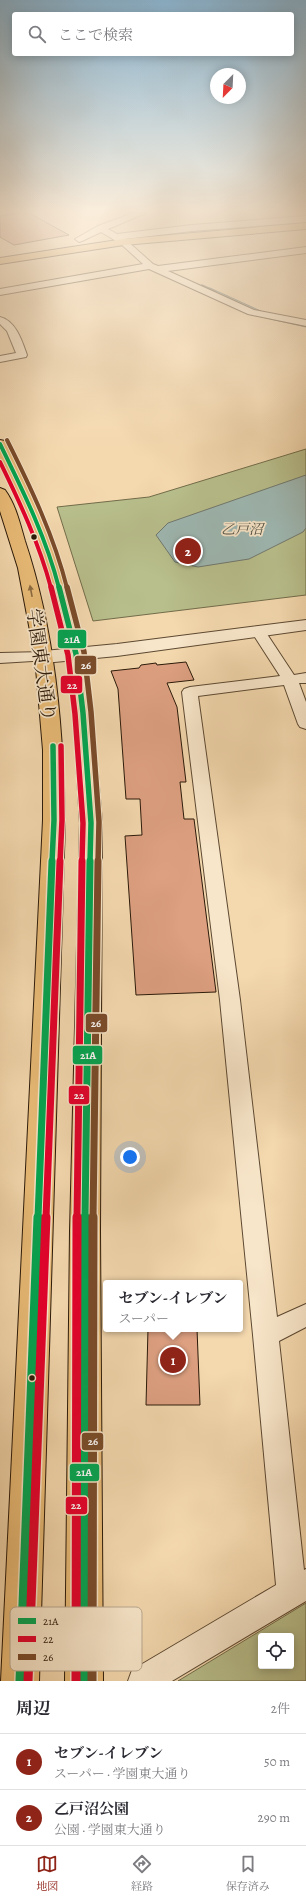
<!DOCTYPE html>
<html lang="ja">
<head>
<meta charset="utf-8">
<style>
  body { margin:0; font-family:Alegreya,"Noto Serif JP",serif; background:#f7f7f7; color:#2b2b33 }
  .controls { position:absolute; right:12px; bottom:12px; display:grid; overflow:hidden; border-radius:4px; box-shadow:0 2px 10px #0003 }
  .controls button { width:36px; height:36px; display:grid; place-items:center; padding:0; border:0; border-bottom:1px solid #e1e1e2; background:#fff; color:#2b2b33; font:20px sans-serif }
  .compass { position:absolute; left:210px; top:68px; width:36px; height:36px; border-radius:50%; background:#fff; box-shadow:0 2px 10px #0003; rotate:204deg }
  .you { position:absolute; left:130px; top:1157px; width:14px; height:14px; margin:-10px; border:3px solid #fff; border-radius:50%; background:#1a73e8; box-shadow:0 0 0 6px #1a73e833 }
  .badge { display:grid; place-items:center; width:26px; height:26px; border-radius:50%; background:#8f2418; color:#fff; font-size:13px; font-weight:700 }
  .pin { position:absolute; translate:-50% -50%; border:2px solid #fff; box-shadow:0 1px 4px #0006 }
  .popup { position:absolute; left:103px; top:1280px; width:140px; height:52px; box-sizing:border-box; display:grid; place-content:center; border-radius:4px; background:#fff; filter:drop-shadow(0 1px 3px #0005); font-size:13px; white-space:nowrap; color:#7c7c81 }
  .popup b { font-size:15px; color:#2b2b33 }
  .popup::after { content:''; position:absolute; left:50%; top:100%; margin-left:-8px; border:8px solid transparent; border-top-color:#fff }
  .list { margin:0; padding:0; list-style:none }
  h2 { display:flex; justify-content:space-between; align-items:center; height:52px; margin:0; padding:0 16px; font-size:17px }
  h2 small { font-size:13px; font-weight:400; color:#7c7c81 }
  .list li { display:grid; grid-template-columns:26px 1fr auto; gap:12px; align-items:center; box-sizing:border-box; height:56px; padding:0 16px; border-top:1px solid #e1e1e2 }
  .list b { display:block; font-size:15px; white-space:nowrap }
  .list p { margin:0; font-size:13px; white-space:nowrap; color:#7c7c81 }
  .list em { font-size:13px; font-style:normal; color:#7c7c81 }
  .icon { flex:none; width:22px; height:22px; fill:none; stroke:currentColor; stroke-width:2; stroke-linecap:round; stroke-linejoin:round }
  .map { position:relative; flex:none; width:306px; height:1681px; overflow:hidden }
  .search { position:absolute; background:#fff; box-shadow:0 2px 10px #0003; left:12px; right:12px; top:12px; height:44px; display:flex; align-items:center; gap:10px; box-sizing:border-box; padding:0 14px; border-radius:4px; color:#7c7c81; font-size:15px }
  .sheet { height:164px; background:#fff }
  nav { display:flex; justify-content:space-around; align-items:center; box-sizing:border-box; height:56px; border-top:1px solid #e1e1e2; background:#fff; font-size:11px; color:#7c7c81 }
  nav a { display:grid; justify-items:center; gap:2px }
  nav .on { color:#8f2418 }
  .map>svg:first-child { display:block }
</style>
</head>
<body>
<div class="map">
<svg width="306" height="1681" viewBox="0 0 306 1681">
  <rect width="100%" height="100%" fill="#f4d8ae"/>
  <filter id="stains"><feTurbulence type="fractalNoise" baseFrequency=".005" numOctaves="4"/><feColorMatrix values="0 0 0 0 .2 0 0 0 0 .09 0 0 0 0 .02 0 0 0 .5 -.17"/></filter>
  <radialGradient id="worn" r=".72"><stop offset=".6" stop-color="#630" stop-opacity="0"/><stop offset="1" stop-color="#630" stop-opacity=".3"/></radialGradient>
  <g fill="#b8bf8c" stroke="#716c4a" fill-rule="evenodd">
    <polygon points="306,449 306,595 93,621 57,507 149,497"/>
    <path d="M306,1603V1681H178ZM261,1636H291V1666H261Z"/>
  </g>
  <g fill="#9eb8b3" stroke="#70786f">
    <polygon points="210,288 263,312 306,324 306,327 248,314 254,312 204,289"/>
    <polygon points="306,475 306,528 303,532 249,559 198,567 175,562 156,535 168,523"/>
  </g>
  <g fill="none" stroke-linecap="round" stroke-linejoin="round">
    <polyline stroke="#70786f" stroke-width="3.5" points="202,286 215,292"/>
  </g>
  <g fill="#dda081" stroke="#2a1909">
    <polygon points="15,213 29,213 69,235 14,245 0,237 0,216"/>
    <polygon points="186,662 194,680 167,683 177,707 186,782 180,782 184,819 194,819 216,992 136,995 125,836 142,835 140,799 126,799 118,689 111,671 139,668 141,665 156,663 157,665"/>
    <polygon points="148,1329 197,1329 200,1405 146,1405"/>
  </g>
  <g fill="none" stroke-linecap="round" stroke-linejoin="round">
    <g stroke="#5c4932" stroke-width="2">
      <g id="minor">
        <polygon points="133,213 146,213 108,229 117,234 192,225 306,216 306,222 192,231 125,239 153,264 158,266 306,247 306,253 168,271 254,310 306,320 306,326 248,314 149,269 0,295 0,289 143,264 121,244 101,232 82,241 79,242 75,239 98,226"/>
        <path d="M0,317C16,321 22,341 27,355L26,357L0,362V356L16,353L7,331L0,324Z"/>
        <polygon points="258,627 263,628 294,675 306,673 306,683 299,683 306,702 306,729 300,727 298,724 284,685 198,696 240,1000 277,1317 306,1304 306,1327 279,1341 304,1570 306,1569 306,1601 172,1681 128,1681 132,1670 276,1585 253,1335 220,1000 182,692 184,689 190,687 280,676 251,631 253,628"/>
        <polygon points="44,652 49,654 52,657 49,660 0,663 0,653"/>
      </g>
    </g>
    <g stroke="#5c4932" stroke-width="2">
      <polygon id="tertiary" points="306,620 306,630 117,656 44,663 37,661 35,657 37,653 44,651 117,644"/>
    </g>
    <g stroke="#2a1909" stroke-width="2">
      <g id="primary">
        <polygon points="0,440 5,441 7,444 39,507 62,567 85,654 93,713 102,823 100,1231 103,1681 65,1681 70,1231 80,823 73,713 67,654 46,567 23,507 0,459"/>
        <path d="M0,488L5,490C16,505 20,524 25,541C55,631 63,726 65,820L39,1681H1L43,820V750L35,657L18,568L0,511Z"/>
      </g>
    </g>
    <g stroke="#2a1909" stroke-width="2">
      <polygon id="trunk" points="306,223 306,229 124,245 0,264 0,258 124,239"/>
    </g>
    <use href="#minor" fill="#f8e6ca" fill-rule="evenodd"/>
    <use href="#tertiary" fill="#f8e6ca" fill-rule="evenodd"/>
    <use href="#primary" fill="#eabc77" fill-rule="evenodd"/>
    <use href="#trunk" fill="#eabc77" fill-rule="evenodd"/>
    <g stroke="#f8e6ca" stroke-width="6">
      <path id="bus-1-far3" d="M0,444C23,491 46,537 59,588"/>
    </g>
    <g stroke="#f8e6ca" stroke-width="8">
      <g id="bus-1-far2">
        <polyline points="59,587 76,654 83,713 91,823 90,862"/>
        <polyline points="52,862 54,820 53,746"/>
      </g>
    </g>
    <g stroke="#f8e6ca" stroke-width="10">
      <g id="bus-1-far1">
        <polyline points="38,1218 52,861"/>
        <polyline points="85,1218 90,861"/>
      </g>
    </g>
    <g stroke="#f8e6ca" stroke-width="12">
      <g id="bus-1">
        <polyline points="20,1681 38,1217"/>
        <polyline points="84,1681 85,1217"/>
      </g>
    </g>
    <g stroke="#f8e6ca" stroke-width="6">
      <path id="bus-2-far3" d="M0,462C20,503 39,543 51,588"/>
    </g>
    <g stroke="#f8e6ca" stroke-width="8">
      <g id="bus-2-far2">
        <polyline points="51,587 68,655 75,714 83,823 82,862"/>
        <polyline points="60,862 62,820 61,746"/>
      </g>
    </g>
    <g stroke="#f8e6ca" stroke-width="10">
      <g id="bus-2-far1">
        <polyline points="46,1218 60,861"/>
        <polyline points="77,1218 82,861"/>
      </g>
    </g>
    <g stroke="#f8e6ca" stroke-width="12">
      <g id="bus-2">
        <polyline points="28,1681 46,1217"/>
        <polyline points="76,1681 77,1217"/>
      </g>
    </g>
    <g stroke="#f8e6ca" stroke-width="6">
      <path id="bus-3-far3" d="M7,440C31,488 54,536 67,588"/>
    </g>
    <g stroke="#f8e6ca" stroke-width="8">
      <polyline id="bus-3-far2" points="67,587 84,652 91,712 99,822 98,862"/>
    </g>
    <g stroke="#f8e6ca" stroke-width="10">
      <polyline id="bus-3-far1" points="93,1218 98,861"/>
    </g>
    <g stroke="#f8e6ca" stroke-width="12">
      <polyline id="bus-3" points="92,1681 93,1217"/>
    </g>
    <use href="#bus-1-far3" stroke="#00a651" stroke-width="4"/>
    <use href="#bus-1-far2" stroke="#00a651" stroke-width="5.5"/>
    <use href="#bus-1-far1" stroke="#00a651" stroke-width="7"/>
    <use href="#bus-1" stroke="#00a651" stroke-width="9"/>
    <use href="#bus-2-far3" stroke="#e4002b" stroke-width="4"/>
    <use href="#bus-2-far2" stroke="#e4002b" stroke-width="5.5"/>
    <use href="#bus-2-far1" stroke="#e4002b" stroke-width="7"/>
    <use href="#bus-2" stroke="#e4002b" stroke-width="9"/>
    <use href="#bus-3-far3" stroke="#7a4b2a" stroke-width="4"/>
    <use href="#bus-3-far2" stroke="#7a4b2a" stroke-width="5.5"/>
    <use href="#bus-3-far1" stroke="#7a4b2a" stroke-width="7"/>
    <use href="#bus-3" stroke="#7a4b2a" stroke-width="9"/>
  </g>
  <defs><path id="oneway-solid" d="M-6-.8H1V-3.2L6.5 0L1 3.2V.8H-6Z"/></defs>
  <use fill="#8a6a40" href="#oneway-solid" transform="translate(31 591) rotate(-101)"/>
  <linearGradient id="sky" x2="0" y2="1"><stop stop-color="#8ab6d3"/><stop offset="0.47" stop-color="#faeddb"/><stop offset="1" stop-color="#faeddb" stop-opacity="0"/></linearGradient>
  <rect width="306" height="449" fill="url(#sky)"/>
  <g fill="#2a1909" stroke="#f8e6ca" stroke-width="1.5">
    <circle cx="34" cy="537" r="3.5"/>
    <circle cx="32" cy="1378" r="3.5"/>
  </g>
  <g text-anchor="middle" stroke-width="3.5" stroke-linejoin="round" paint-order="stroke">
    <g font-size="14" font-style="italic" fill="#535144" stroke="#f8e6ca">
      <text x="242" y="534">乙戸沼</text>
    </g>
    <g font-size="19" fill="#2a1909" stroke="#f8e6ca">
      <text transform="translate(42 665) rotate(82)" y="7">学園東大通り</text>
    </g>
  </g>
  <rect x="10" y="1607" width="132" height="64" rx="6" fill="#f8e6ca" stroke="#baa890" stroke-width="1"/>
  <rect x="18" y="1618" width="18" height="6" fill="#00a651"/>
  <rect x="18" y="1636" width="18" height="6" fill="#e4002b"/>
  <rect x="18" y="1654" width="18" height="6" fill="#7a4b2a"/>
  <g font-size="11" fill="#2a1909">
    <text x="43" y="1625">21A</text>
    <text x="43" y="1643">22</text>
    <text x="43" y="1661">26</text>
  </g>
  <g stroke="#f8e6ca" stroke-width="1.5">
    <rect x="57" y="629" width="30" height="20" rx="4" fill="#00a651"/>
    <rect x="74" y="655" width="23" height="20" rx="4" fill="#7a4b2a"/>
    <rect x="60" y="675" width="23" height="19" rx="4" fill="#e4002b"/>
    <rect x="85" y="1013" width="23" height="20" rx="4" fill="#7a4b2a"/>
    <rect x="72" y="1045" width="31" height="20" rx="4" fill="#00a651"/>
    <rect x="68" y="1085" width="22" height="20" rx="4" fill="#e4002b"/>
    <rect x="81" y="1432" width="23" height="19" rx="4" fill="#7a4b2a"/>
    <rect x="69" y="1463" width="31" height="19" rx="4" fill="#00a651"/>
    <rect x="65" y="1496" width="23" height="19" rx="4" fill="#e4002b"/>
  </g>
  <g font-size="11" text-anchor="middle" font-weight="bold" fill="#fff">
    <text x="72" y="643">21A</text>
    <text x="86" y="669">26</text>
    <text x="72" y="689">22</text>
    <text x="96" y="1027">26</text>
    <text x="88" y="1059">21A</text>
    <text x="79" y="1099">22</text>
    <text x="93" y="1445">26</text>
    <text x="84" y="1476">21A</text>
    <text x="76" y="1509">22</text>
  </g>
  <rect width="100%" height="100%" filter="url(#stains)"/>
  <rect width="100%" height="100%" fill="url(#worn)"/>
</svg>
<div class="controls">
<button><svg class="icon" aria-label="locate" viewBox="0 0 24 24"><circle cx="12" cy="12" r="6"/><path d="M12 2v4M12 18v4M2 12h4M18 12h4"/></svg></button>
</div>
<svg class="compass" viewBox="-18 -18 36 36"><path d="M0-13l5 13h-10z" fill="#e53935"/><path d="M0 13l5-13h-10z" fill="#7c7c81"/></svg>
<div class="you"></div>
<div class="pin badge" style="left:173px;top:1360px">1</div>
<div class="popup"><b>セブン-イレブン</b>スーパー</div>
<div class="pin badge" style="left:188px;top:551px">2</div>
<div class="search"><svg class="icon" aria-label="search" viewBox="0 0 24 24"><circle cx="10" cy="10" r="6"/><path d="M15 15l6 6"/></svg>ここで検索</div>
</div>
<section class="sheet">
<h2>周辺<small>2件</small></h2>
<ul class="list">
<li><span class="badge">1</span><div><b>セブン-イレブン</b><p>スーパー · 学園東大通り</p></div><em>50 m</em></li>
<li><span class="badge">2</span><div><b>乙戸沼公園</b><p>公園 · 学園東大通り</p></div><em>290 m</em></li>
</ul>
</section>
<nav>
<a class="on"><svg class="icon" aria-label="map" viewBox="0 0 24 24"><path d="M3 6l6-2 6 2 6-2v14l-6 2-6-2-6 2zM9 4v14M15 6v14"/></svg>地図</a>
<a><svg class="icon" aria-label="directions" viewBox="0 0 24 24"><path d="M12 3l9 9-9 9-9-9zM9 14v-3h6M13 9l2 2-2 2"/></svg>経路</a>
<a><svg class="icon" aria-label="saved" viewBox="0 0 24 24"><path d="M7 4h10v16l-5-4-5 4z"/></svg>保存済み</a>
</nav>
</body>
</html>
